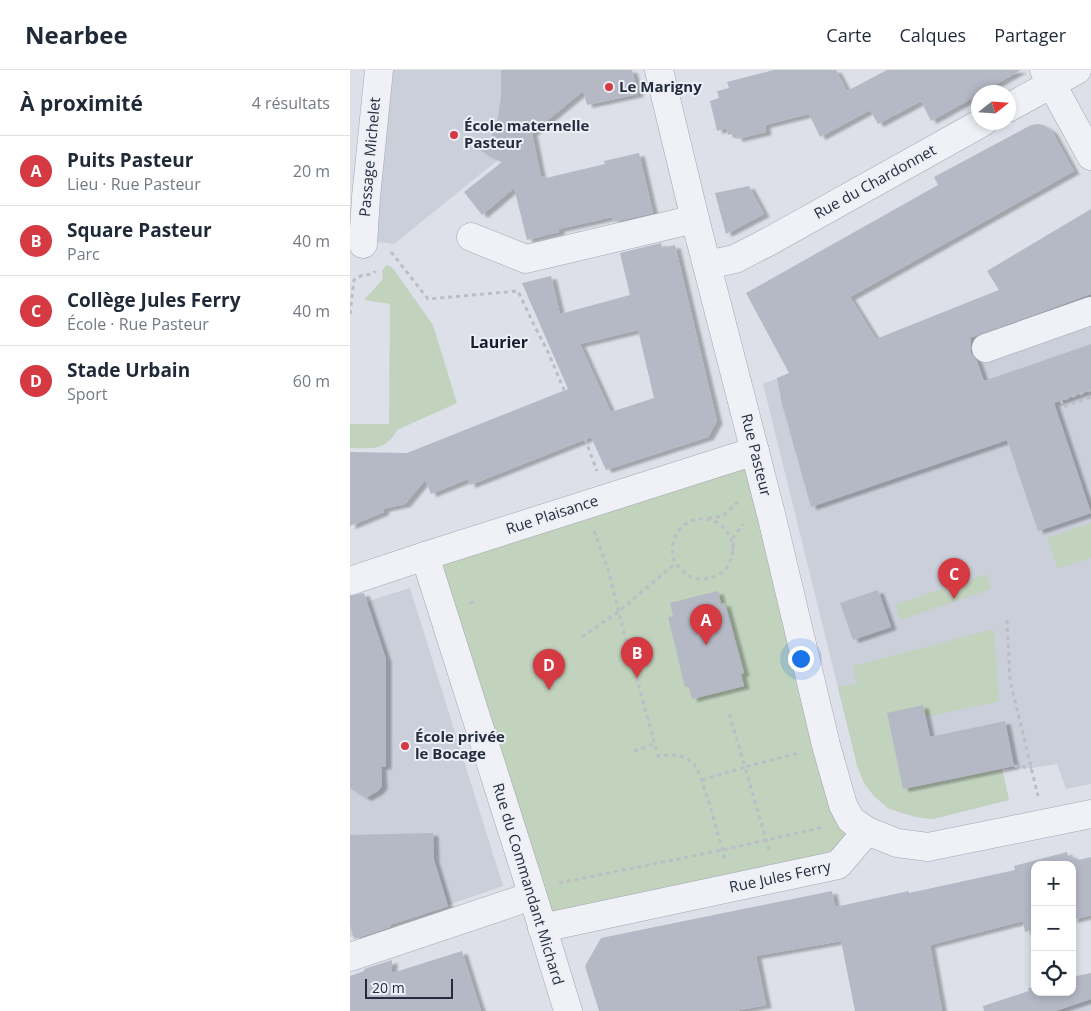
<!DOCTYPE html>
<html lang="fr">
<head>
<meta charset="utf-8">
<style>
  body { margin:0; font-family:"Open Sans",sans-serif; background:#f6f6f7; color:#1f2937 }
  .controls { position:absolute; right:15px; bottom:15px; display:grid; overflow:hidden; border-radius:10px; box-shadow:0 2px 8px #0003 }
  .controls button { width:45px; height:45px; display:grid; place-items:center; padding:0; border:0; border-bottom:1px solid #e0e1e3; background:#fff; color:#1f2937; font:25px sans-serif }
  .compass { position:absolute; left:621px; top:15px; width:45px; height:45px; border-radius:50%; background:#fff; box-shadow:0 2px 8px #0003; rotate:73deg }
  .scale { position:absolute; left:15px; bottom:12px; width:88px; box-sizing:border-box; padding-left:5px; border:2px solid #262c3f; border-top:0; font-size:14px; line-height:18px; white-space:nowrap; color:#262c3f; -webkit-text-stroke:4px #eceff5; paint-order:stroke }
  .you { position:absolute; left:450px; top:588px; width:18px; height:18px; margin:-12px; border:4px solid #fff; border-radius:50%; background:#1a73e8; box-shadow:0 0 0 8px #1a73e833 }
  .badge { display:grid; place-items:center; width:32px; height:32px; border-radius:50%; background:#d53942; color:#fff; font-size:16px; font-weight:700 }
  .pin { position:absolute; translate:-50% -41px; filter:drop-shadow(0 1px 2px #0008) }
  .pin::after { content:''; position:absolute; top:26px; width:18px; height:15px; background:inherit; clip-path:polygon(0 0,100% 0,50% 100%) }
  .list { margin:0; padding:0; list-style:none }
  h2 { display:flex; justify-content:space-between; align-items:center; height:65px; margin:0; padding:0 20px; font-size:21px }
  h2 small { font-size:16px; font-weight:400; color:#747a83 }
  .list li { display:grid; grid-template-columns:32px 1fr auto; gap:15px; align-items:center; box-sizing:border-box; height:70px; padding:0 20px; border-top:1px solid #e0e1e3 }
  .list b { display:block; font-size:19px; white-space:nowrap }
  .list p { margin:0; font-size:16px; white-space:nowrap; color:#747a83 }
  .list em { font-size:16px; font-style:normal; color:#747a83 }
  .icon { flex:none; width:28px; height:28px; fill:none; stroke:currentColor; stroke-width:2; stroke-linecap:round; stroke-linejoin:round }
  .map { position:relative; flex:none; width:741px; height:941px; overflow:hidden }
  header { display:flex; align-items:center; gap:30px; box-sizing:border-box; height:70px; padding:0 25px; background:#fff; border-bottom:1px solid #e0e1e3 }
  header strong { font-size:24px }
  nav { display:flex; gap:28px; margin-inline-start:auto; font-size:18px }
  main { display:flex }
  aside { flex:1; background:#fff }
  .map>svg:first-child { display:block }
</style>
</head>
<body>
<header>
<strong>Nearbee</strong>
<nav><a>Carte</a><a>Calques</a><a>Partager</a></nav>
</header>
<main>
<aside>
<h2>À proximité<small>4 résultats</small></h2>
<ul class="list">
<li><span class="badge">A</span><div><b>Puits Pasteur</b><p>Lieu · Rue Pasteur</p></div><em>20 m</em></li>
<li><span class="badge">B</span><div><b>Square Pasteur</b><p>Parc</p></div><em>40 m</em></li>
<li><span class="badge">C</span><div><b>Collège Jules Ferry</b><p>École · Rue Pasteur</p></div><em>40 m</em></li>
<li><span class="badge">D</span><div><b>Stade Urbain</b><p>Sport</p></div><em>60 m</em></li>
</ul>
</aside>
<div class="map">
<svg width="741" height="941" viewBox="0 0 741 941">
  <defs>
    <filter id="shadow"><feDropShadow dx="5.5" dy="3" stdDeviation="1" flood-color="#0004"/></filter>
  </defs>
  <rect width="100%" height="100%" fill="#dde0e8"/>
  <g fill="#cbcfda">
    <polygon points="35,0 201,0 211,39 44,174 19,171"/>
    <polygon points="741,183 741,714 716,719 707,694 682,698 652,699 659,730 583,749 566,747 551,743 538,738 524,726 514,713 507,695 413,314"/>
    <polygon points="60,518 153,816 63,847 39,853 0,867 0,537"/>
    <polygon points="741,929 741,941 705,941"/>
  </g>
  <g fill="#c1d2bd">
    <path d="M36,195L42,197L83,255L107,333L47,360C35,382 21,378 0,378V354H39L40,234L14,230L33,209L32,201Z"/>
    <polygon points="405,381 501,750 488,795 192,858 75,486"/>
    <polygon points="741,453 741,488 708,499 697,468"/>
    <polygon points="636,504 641,519 550,550 545,535"/>
    <polygon points="644,559 649,631 576,647 573,635 537,643 553,719 652,699 659,730 583,749 566,747 538,738 524,726 514,713 507,695 488,617 507,614 503,596"/>
  </g>
  <g fill="#b4b9c5" fill-rule="evenodd" filter="url(#shadow)">
    <polygon points="151,0 282,0 288,24 237,35 233,21 182,63 191,107 196,106 196,108 255,94 254,91 289,83 303,143 263,152 262,147 209,159 209,162 177,170 164,118 132,145 114,122 152,92 131,81 141,68 148,47 151,27"/>
    <polygon points="424,0 486,0 497,21 537,0 671,0 632,22 628,22 628,25 581,51 571,31 528,54 520,40 470,67 459,44 415,55 416,62 387,69 385,63 378,65 376,58 367,61 360,31 369,28 367,21 379,18 377,12"/>
    <polygon points="688,54 694,55 702,61 724,101 500,227 526,269 649,220 637,201 741,139 741,224 620,268 621,273 621,283 627,291 634,311 741,274 741,320 704,333 741,443 688,461 657,370 461,437 432,334 427,308 439,303 396,223 588,115 584,107 681,55"/>
    <polygon points="399,116 414,144 376,164 365,123"/>
    <path d="M311,173L312,178L325,175L367,351L358,367L256,400L241,367L120,415L118,409L81,424L75,410L55,434L33,439L34,442L0,456V382L57,383L218,319L172,213L201,206L210,244L280,225L270,183ZM288,260L304,328L261,342L230,274Z"/>
    <polygon points="528,520 541,557 503,570 490,533"/>
    <polygon points="368,521 371,534 375,533 394,603 391,604 394,616 342,629 339,617 335,617 318,547 323,546 320,533"/>
    <polygon points="14,523 36,589 36,696 31,697 32,716 28,721 16,728 0,718 0,526"/>
    <polygon points="573,635 580,667 655,651 664,696 553,719 537,643"/>
    <polygon points="83,763 84,790 98,836 39,855 40,857 4,869 0,855 0,765"/>
    <polygon points="717,782 718,786 722,785 724,791 741,787 741,845 722,850 722,795 685,795 685,859 675,862 673,851 580,875 592,941 505,941 491,871 406,886 416,935 384,941 249,941 235,896 251,868 482,821 485,837 559,821 559,823 665,800 664,796"/>
    <polygon points="112,881 131,941 0,941 0,906 14,901 14,899 42,890 42,903"/>
    <polygon points="741,903 741,929 705,941 634,941 633,936 679,921 678,918 685,917 685,922 722,922 722,907"/>
  </g>
  <g fill="none" stroke-linecap="round" stroke-linejoin="round">
    <g stroke="#a2a6b2" stroke-width="29">
      <g id="minor">
        <polyline points="309,0 345,149 422,448 476,675 493,735 501,750 517,761 547,773 578,777 741,744"/>
        <polyline points="694,0 741,86"/>
        <polyline points="658,38 727,0"/>
        <polyline points="121,167 176,189 345,149"/>
        <polyline points="13,174 16,127 29,0"/>
        <polyline points="357,195 385,189 418,172 633,52"/>
        <polyline points="636,278 741,241"/>
        <polyline points="75,486 181,820 218,941"/>
        <polyline points="0,511 75,486 405,381"/>
        <polyline points="192,858 488,795 517,761"/>
        <polyline points="0,887 182,826"/>
      </g>
    </g>
    <g stroke="#bbbec6" stroke-width="3" stroke-dasharray="4 4" stroke-linecap="butt">
      <polyline points="41,182 78,229 168,221 185,257 198,282 214,320"/>
      <path d="M0,244L4,210C10,204 17,206 24,203L25,201"/>
      <polyline points="741,320 711,330 713,337 741,327"/>
      <polyline points="235,369 247,401"/>
      <polyline points="358,448 373,446 388,432"/>
      <path d="M244,461L258,499L273,559L308,686C322,685 330,683 342,692C352,699 370,773 375,790"/>
      <path d="M383,480C382,460 365,444 344,450C326,455 317,478 326,494C328,496 332,499 334,502C342,511 356,510 366,506C378,501 382,489 383,478C384,474 383,469 384,466C386,462 391,458 393,454"/>
      <polyline points="120,533 128,531"/>
      <polyline points="657,550 660,610 688,726"/>
      <polyline points="232,567 268,542 326,493"/>
      <polyline points="284,681 305,674"/>
      <polyline points="664,696 682,698"/>
      <polyline points="352,710 395,697 379,643"/>
      <polyline points="419,780 395,697 448,683"/>
      <polyline points="209,813 372,780 474,757"/>
    </g>
    <use href="#minor" stroke="#f0f1f6" stroke-width="28"/>
  </g>
  <g fill="#d53942" stroke="#eceff5" stroke-width="2">
    <circle cx="259" cy="17" r="5"/>
    <circle cx="104" cy="65" r="5"/>
    <circle cx="55" cy="676" r="5"/>
  </g>
  <g text-anchor="middle" stroke-width="4" stroke-linejoin="round" paint-order="stroke">
    <g font-size="15" font-weight="bold" fill="#262c3f" stroke="#eceff5" text-anchor="start">
      <text x="269" y="22">Le Marigny</text>
      <text x="114" y="61">École maternelle<tspan x="114" dy="17">Pasteur</tspan></text>
      <text x="65" y="672">École privée<tspan x="65" dy="17">le Bocage</tspan></text>
    </g>
    <g font-size="15" fill="#262c3f" stroke="#eceff5">
      <text transform="translate(20 87) rotate(-85)" y="5">Passage Michelet</text>
      <text transform="translate(525 112) rotate(-29)" y="5">Rue du Chardonnet</text>
      <text transform="translate(406 385) rotate(76)" y="5">Rue Pasteur</text>
      <text transform="translate(202 445) rotate(-18)" y="5">Rue Plaisance</text>
      <text transform="translate(430 807) rotate(-12)" y="5">Rue Jules Ferry</text>
      <text transform="translate(178 814) rotate(73)" y="5">Rue du Commandant Michard</text>
    </g>
    <g font-size="16" font-weight="bold" fill="#181e30" stroke="#eceff5">
      <text x="149" y="278">Laurier</text>
    </g>
  </g>
</svg>
<div class="controls">
<button>+</button>
<button>−</button>
<button><svg class="icon" aria-label="locate" viewBox="0 0 24 24"><circle cx="12" cy="12" r="6"/><path d="M12 2v4M12 18v4M2 12h4M18 12h4"/></svg></button>
</div>
<svg class="compass" viewBox="-18 -18 36 36"><path d="M0-13l5 13h-10z" fill="#e53935"/><path d="M0 13l5-13h-10z" fill="#747a83"/></svg>
<div class="scale">20 m</div>
<div class="you"></div>
<div class="pin badge" style="left:356px;top:575px">A</div>
<div class="pin badge" style="left:287px;top:608px">B</div>
<div class="pin badge" style="left:604px;top:529px">C</div>
<div class="pin badge" style="left:199px;top:620px">D</div>
</div>
</main>
</body>
</html>
